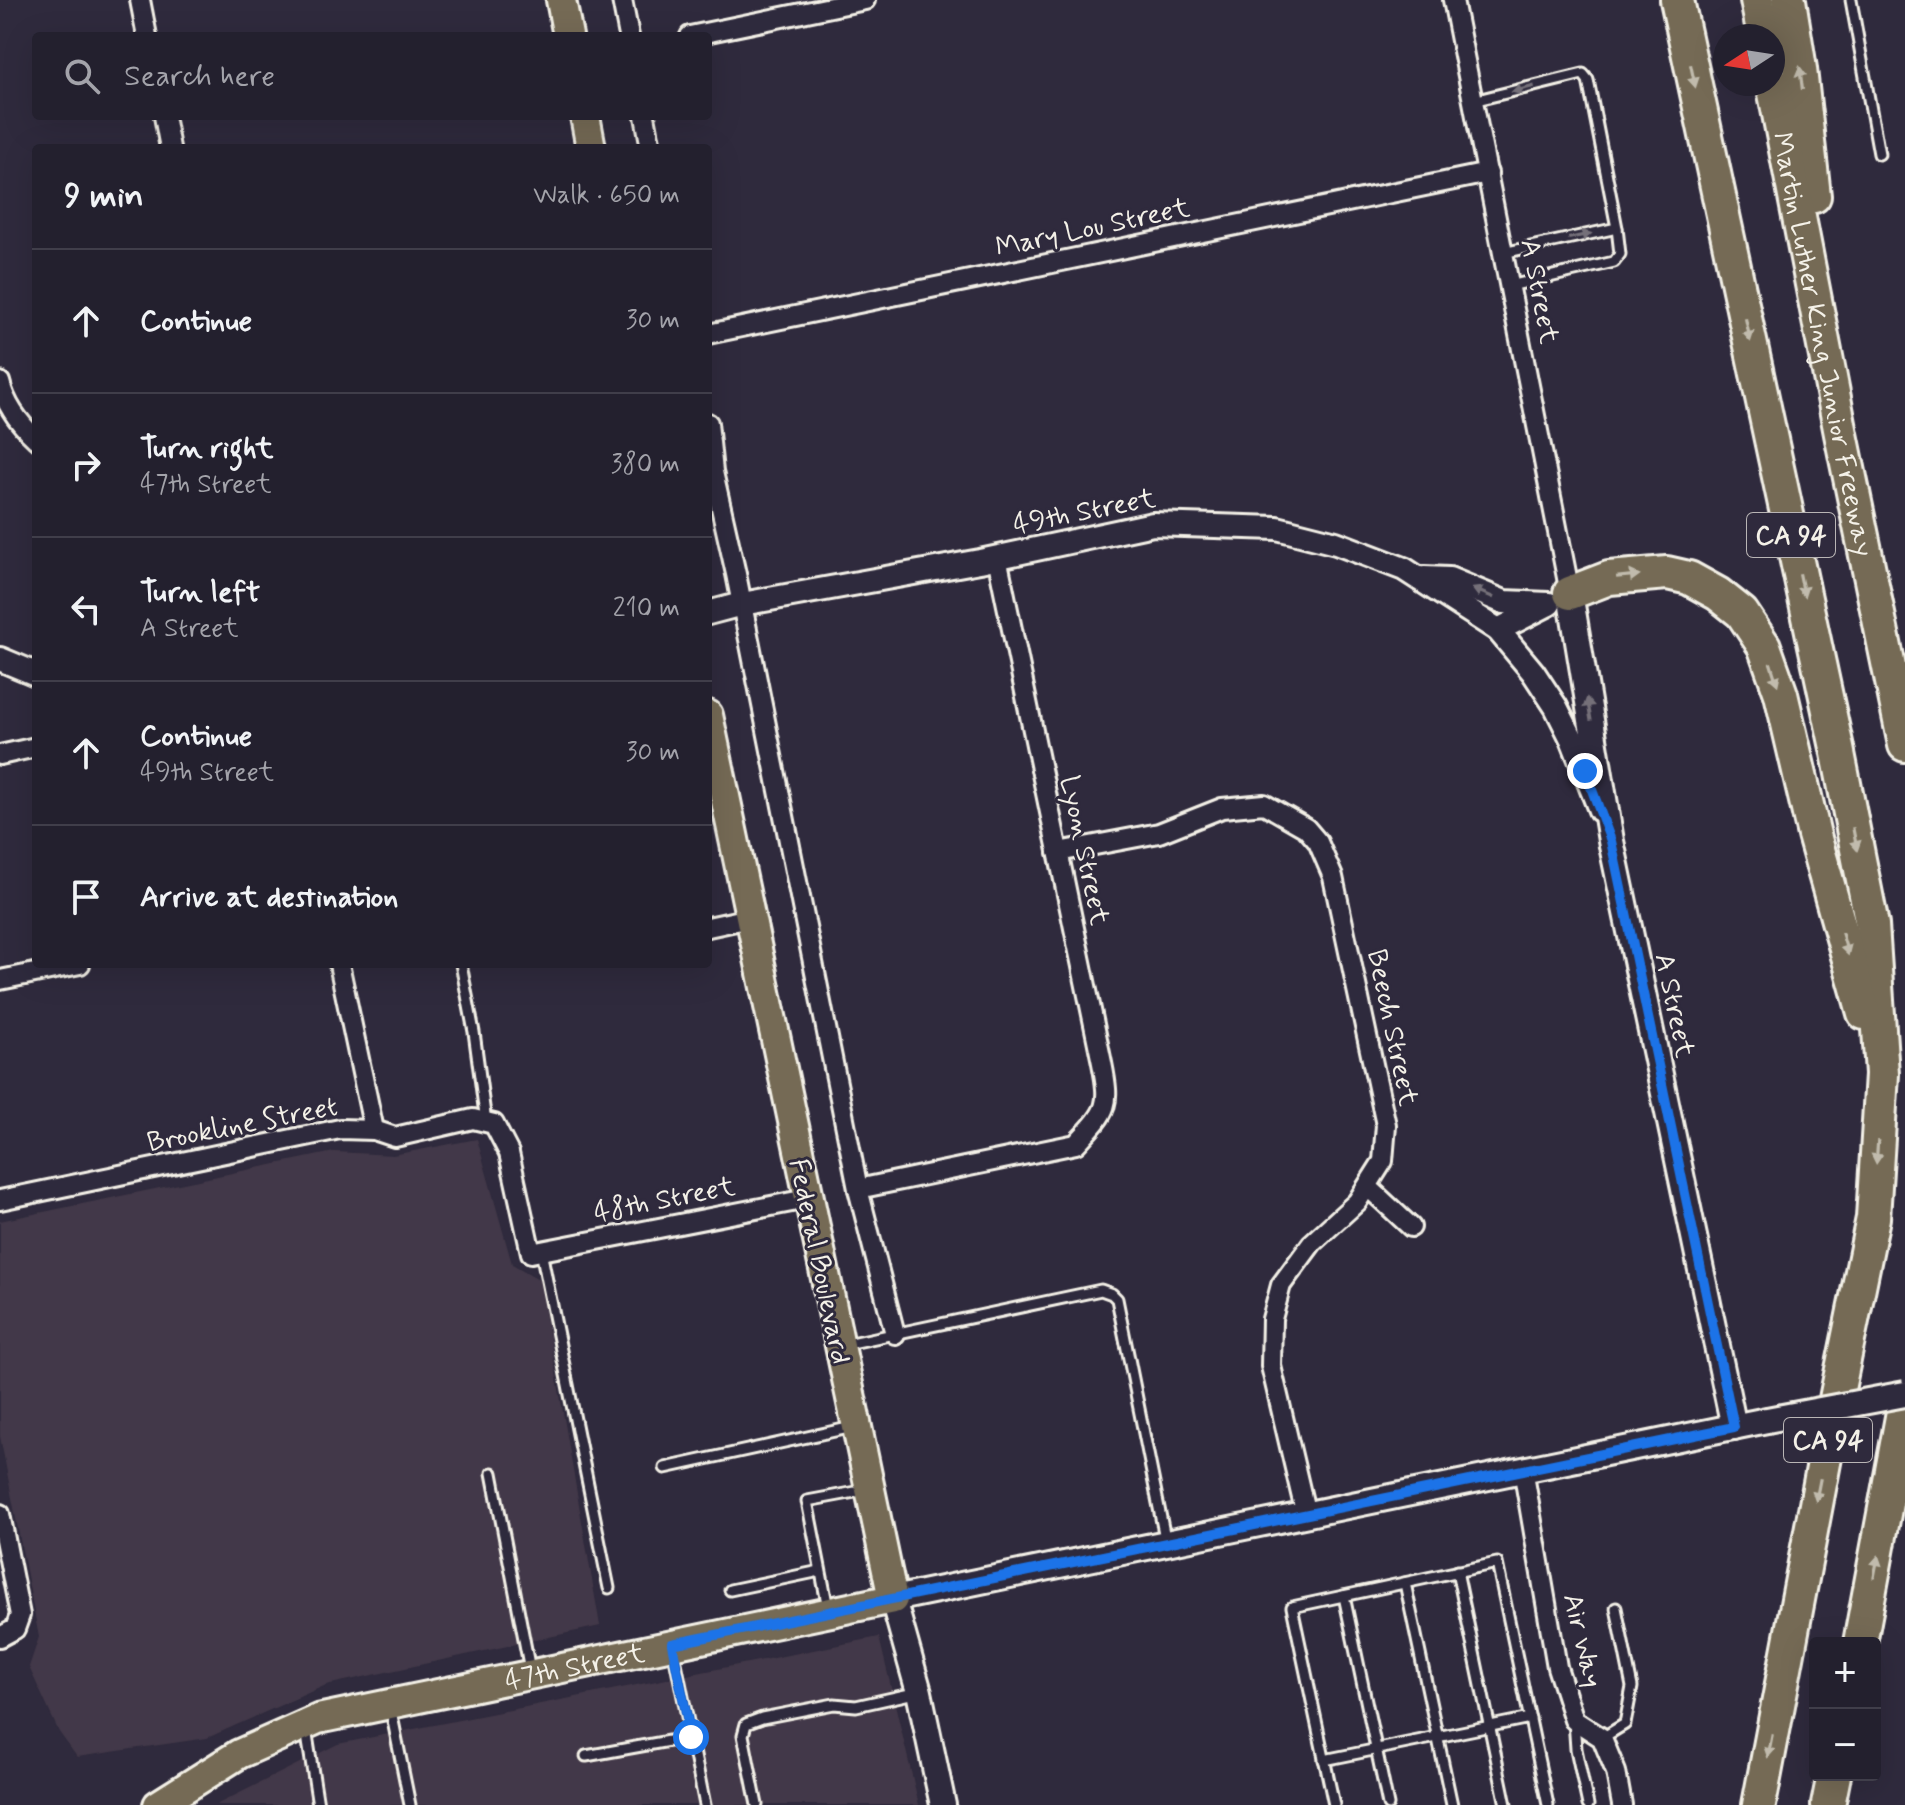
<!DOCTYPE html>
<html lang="en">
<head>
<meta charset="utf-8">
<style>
  body { margin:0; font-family:Mynerve,sans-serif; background:#2f2d3a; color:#f1f3f6 }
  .controls { position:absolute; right:24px; bottom:24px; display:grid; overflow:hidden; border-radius:8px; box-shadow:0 8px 32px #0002 }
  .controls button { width:72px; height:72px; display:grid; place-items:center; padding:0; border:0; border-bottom:2px solid #403e4a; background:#23202e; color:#f1f3f6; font:40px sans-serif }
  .compass { position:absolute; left:1713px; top:24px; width:72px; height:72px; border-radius:50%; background:#23202e; box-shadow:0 8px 32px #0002; rotate:258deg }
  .stop { position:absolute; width:24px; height:24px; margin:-18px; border:6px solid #1a73e8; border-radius:50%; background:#fff }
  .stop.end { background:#1a73e8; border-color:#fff; box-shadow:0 2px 8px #0008 }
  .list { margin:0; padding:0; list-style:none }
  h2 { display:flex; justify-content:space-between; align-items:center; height:104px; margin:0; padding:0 32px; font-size:34px }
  h2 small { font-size:26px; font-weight:400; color:#a3a3aa }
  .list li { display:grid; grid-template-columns:52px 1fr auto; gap:24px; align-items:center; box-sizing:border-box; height:144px; padding:0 32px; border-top:2px solid #403e4a }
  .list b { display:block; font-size:30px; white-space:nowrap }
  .list p { margin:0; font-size:26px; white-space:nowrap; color:#a3a3aa }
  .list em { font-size:26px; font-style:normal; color:#a3a3aa }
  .icon { flex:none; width:44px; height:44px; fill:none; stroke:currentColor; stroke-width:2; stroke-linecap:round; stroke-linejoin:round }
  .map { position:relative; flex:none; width:1905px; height:1805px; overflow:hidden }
  .search { position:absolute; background:#23202e; box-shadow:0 8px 32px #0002; left:32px; top:32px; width:680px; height:88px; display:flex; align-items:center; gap:20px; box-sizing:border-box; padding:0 28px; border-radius:8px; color:#a3a3aa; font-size:30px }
  .panel { position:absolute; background:#23202e; box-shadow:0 8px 32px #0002; left:32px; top:144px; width:680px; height:824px; border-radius:8px }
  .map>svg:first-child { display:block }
</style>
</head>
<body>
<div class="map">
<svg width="1905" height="1805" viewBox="0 0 1905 1805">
  <rect width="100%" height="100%" fill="#2f2a3d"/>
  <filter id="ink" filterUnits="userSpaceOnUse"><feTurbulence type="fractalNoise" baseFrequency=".0125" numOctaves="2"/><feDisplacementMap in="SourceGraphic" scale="16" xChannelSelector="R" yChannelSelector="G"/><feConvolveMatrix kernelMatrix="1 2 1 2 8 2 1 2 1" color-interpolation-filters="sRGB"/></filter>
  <g filter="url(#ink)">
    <g fill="#433948">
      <polygon points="477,1139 512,1264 540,1280 600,1626 326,1685 207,1738 77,1757 59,1732 29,1667 39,1637 0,1436 0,1221 334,1152 393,1155"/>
      <polygon points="879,1637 919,1805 216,1805 338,1744"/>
    </g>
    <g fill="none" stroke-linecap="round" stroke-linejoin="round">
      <g stroke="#f4f1e8" stroke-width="15">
        <g id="service">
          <polyline points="1851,0 1879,154"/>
          <polyline points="1473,101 1583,74 1588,80 1617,228 1503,253"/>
          <polyline points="1510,286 1614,262 1620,254 1617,228"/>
          <polyline points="461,964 474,1032 486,1122"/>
          <polyline points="541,1251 609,1588"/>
          <polyline points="842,1345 1101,1290 1112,1294 1117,1299 1166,1543"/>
          <polyline points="665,1468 853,1427"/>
          <polyline points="492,1473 530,1670"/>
          <polyline points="1457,1571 1506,1805"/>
          <polyline points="1405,1583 1452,1805"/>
          <polyline points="730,1590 820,1571"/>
          <polyline points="1344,1596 1388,1805"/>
          <polyline points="828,1608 807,1501 866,1490"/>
          <polyline points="673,1648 705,1805"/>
          <polyline points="390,1706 410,1805"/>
          <polyline points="1574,1720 1576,1749 1588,1805"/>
          <polyline points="306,1729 318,1805"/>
          <polyline points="1602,1738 1625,1724 1632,1687 1616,1608"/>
          <polyline points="586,1756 691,1737"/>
          <polyline points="1324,1760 1530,1718"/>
          <polyline points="757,1805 743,1735 746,1724 762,1718 834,1704 856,1706 919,1692"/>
          <polyline points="1334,1805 1292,1607 1497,1563 1548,1805"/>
        </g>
      </g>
      <g stroke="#f4f1e8" stroke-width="24">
        <g id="minor">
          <polyline points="140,0 147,36"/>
          <polyline points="622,0 629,36"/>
          <polyline points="1453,0 1570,593"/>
          <polyline points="690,36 865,0"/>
          <polyline points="164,116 170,148"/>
          <polyline points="645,116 651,148"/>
          <polyline points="708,334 1488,173"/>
          <path d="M0,382C5,404 20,424 36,439"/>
          <polyline points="708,423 713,472 736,574 858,1189 895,1334"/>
          <polyline points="0,755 36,747"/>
          <polyline points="1058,852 1159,833 1222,808 1264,804 1306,828 1318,842 1333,877 1386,1125 1383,1161 1357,1202 1312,1243 1281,1285 1272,1319 1271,1366 1306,1515"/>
          <polyline points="708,927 750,918"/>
          <polyline points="339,964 374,1130"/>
          <polyline points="0,980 80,964"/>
          <polyline points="1368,1187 1411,1227"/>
          <path d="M858,1189L1076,1144C1107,1110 1111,1108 1102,1063L997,557"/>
          <polyline points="0,1200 340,1129 374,1130 395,1137 473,1119 494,1124 509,1153 531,1253 807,1199"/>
          <polyline points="1523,1469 1557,1667 1574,1720 1602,1738 1616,1772 1622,1805"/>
          <polyline points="0,1514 20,1615 15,1629 0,1637"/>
        </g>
      </g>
      <g stroke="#f4f1e8" stroke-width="28">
        <g id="tertiary">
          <polyline points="1424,578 1449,579 1504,602 1549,604"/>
          <polyline points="708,613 742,604 980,561 1153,524 1277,528 1336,543 1404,569 1498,630 1533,672 1556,707 1572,739 1600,810"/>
          <polyline points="1498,630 1547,605"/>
          <polyline points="0,659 36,674"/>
        </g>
      </g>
      <g stroke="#f4f1e8" stroke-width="30">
        <g id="secondary">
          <polyline points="1570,593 1611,841 1734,1427"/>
          <polyline points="943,1805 919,1692 893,1599 1767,1420"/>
        </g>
      </g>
      <g stroke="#f4f1e8" stroke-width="34">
        <g id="primary">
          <polyline points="561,0 568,36"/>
          <polyline points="585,116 591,148"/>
          <path id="s1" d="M158,1805L239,1754L318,1719L893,1599L708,715"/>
        </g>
      </g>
      <g stroke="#f4f1e8" stroke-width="38">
        <g id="motorway">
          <polyline points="1677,0 1837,748 1872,925 1882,1074 1873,1218 1837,1394 1759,1805"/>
          <polyline points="1757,0 1764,36"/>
          <polyline points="1789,0 1800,69 1814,196"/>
          <path id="s2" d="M1773,83L1841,434L1905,745"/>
          <polyline points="1570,593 1609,578 1667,573 1689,578 1718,594 1742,613 1764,646 1781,694 1814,835 1864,1013"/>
          <polyline points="1860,1643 1905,1401"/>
          <polyline points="1828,1805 1834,1775"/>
        </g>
      </g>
      <use href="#service" stroke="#2f2a3d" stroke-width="9"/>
      <use href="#minor" stroke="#2f2a3d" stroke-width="18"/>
      <use href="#tertiary" stroke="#2f2a3d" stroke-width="22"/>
      <use href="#secondary" stroke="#2f2a3d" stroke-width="24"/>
      <use href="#primary" stroke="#746b55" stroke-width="28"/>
      <use href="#motorway" stroke="#746b55" stroke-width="32"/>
      <g stroke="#f4f1e8" stroke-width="30" stroke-linecap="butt">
        <polyline id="secondary-bridge" points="1767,1420 1905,1394"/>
      </g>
      <use href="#secondary-bridge" stroke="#2f2a3d" stroke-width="24"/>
    </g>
    <defs><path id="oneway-solid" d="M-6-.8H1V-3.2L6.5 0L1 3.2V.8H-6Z" transform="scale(2)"/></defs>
    <g fill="#c1bbad">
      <use href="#oneway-solid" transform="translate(1693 76) rotate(78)"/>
      <use href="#oneway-solid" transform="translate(1801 78) rotate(-97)"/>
      <use href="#oneway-solid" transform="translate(1748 330) rotate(78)"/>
      <use href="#oneway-solid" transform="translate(1628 576) rotate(-6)"/>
      <use href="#oneway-solid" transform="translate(1802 585) rotate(78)"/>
      <use href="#oneway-solid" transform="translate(1774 674) rotate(72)"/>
      <use href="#oneway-solid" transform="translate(1855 839) rotate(79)"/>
      <use href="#oneway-solid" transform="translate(1845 944) rotate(74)"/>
      <use href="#oneway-solid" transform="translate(1877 1152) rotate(94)"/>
      <use href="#oneway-solid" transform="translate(1818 1490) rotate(101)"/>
      <use href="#oneway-solid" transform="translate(1876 1567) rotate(-79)"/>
      <use href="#oneway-solid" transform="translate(1770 1746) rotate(101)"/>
    </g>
    <g fill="#747079">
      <use href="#oneway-solid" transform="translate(1523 89) rotate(166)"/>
      <use href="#oneway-solid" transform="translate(1580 236) rotate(-12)"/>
      <use href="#oneway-solid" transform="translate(1483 593) rotate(-157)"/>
      <use href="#oneway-solid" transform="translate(1589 709) rotate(-100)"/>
    </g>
  </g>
  <g fill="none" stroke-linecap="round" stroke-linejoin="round" filter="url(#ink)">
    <polyline stroke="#1a73e8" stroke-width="10" points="691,1737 672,1644 1734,1427 1611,841 1585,771"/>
  </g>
  <g text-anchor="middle" stroke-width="6" stroke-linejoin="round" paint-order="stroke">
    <g fill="#2f2a3d" stroke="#b9b5b5" stroke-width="2">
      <rect x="1747" y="513" width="88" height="44" rx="6"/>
      <rect x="1784" y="1418" width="88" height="44" rx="6"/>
    </g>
    <g font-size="26" font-weight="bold" fill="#f4f1e8">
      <text x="1791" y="544">CA 94</text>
      <text x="1828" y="1449">CA 94</text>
    </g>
    <g font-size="28" fill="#f4f1e8" stroke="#2f2a3d">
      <text transform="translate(1092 226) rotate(-12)" y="10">Mary Lou Street</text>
      <text transform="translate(1541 291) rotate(79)" y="10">A Street</text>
      <text dy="10" stroke="none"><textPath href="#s2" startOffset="266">Martin Luther King Junior Freeway</textPath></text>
      <text transform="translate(1084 510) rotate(-11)" y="10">49th Street</text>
      <text transform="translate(1086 850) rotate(78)" y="10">Lyon Street</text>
      <text transform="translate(1676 1005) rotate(78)" y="10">A Street</text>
      <text transform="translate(1394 1027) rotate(78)" y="10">Beech Street</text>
      <text transform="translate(242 1123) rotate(-11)" y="10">Brookline Street</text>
      <text transform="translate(664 1198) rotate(-11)" y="10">48th Street</text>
      <text transform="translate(821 1261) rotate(78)" y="10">Federal Boulevard</text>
      <text transform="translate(1584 1640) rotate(77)" y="10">Air Way</text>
      <text dy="10" stroke="none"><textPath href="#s1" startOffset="444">47th Street</textPath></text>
    </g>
  </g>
</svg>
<div class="controls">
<button>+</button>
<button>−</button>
</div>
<svg class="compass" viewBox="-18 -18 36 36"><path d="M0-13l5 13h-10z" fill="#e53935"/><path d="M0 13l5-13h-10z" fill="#a3a3aa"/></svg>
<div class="stop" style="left:691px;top:1737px"></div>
<div class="stop end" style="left:1585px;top:771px"></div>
<div class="search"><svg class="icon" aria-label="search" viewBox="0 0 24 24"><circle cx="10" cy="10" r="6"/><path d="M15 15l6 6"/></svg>Search here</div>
<section class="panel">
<h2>9 min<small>Walk · 650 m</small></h2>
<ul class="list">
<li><svg class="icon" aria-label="ahead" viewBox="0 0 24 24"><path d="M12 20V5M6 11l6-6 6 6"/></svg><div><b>Continue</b></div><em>30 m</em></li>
<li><svg class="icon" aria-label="right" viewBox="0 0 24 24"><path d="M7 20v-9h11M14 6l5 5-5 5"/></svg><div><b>Turn right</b><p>47th Street</p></div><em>380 m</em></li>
<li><svg class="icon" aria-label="left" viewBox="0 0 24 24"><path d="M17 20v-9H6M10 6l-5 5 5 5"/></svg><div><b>Turn left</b><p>A Street</p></div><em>210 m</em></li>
<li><svg class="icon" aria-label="ahead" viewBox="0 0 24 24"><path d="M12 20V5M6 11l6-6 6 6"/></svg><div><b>Continue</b><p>49th Street</p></div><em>30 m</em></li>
<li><svg class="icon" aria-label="arrive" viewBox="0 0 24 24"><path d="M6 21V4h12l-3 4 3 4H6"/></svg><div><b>Arrive at destination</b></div></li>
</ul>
</section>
</div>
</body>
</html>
